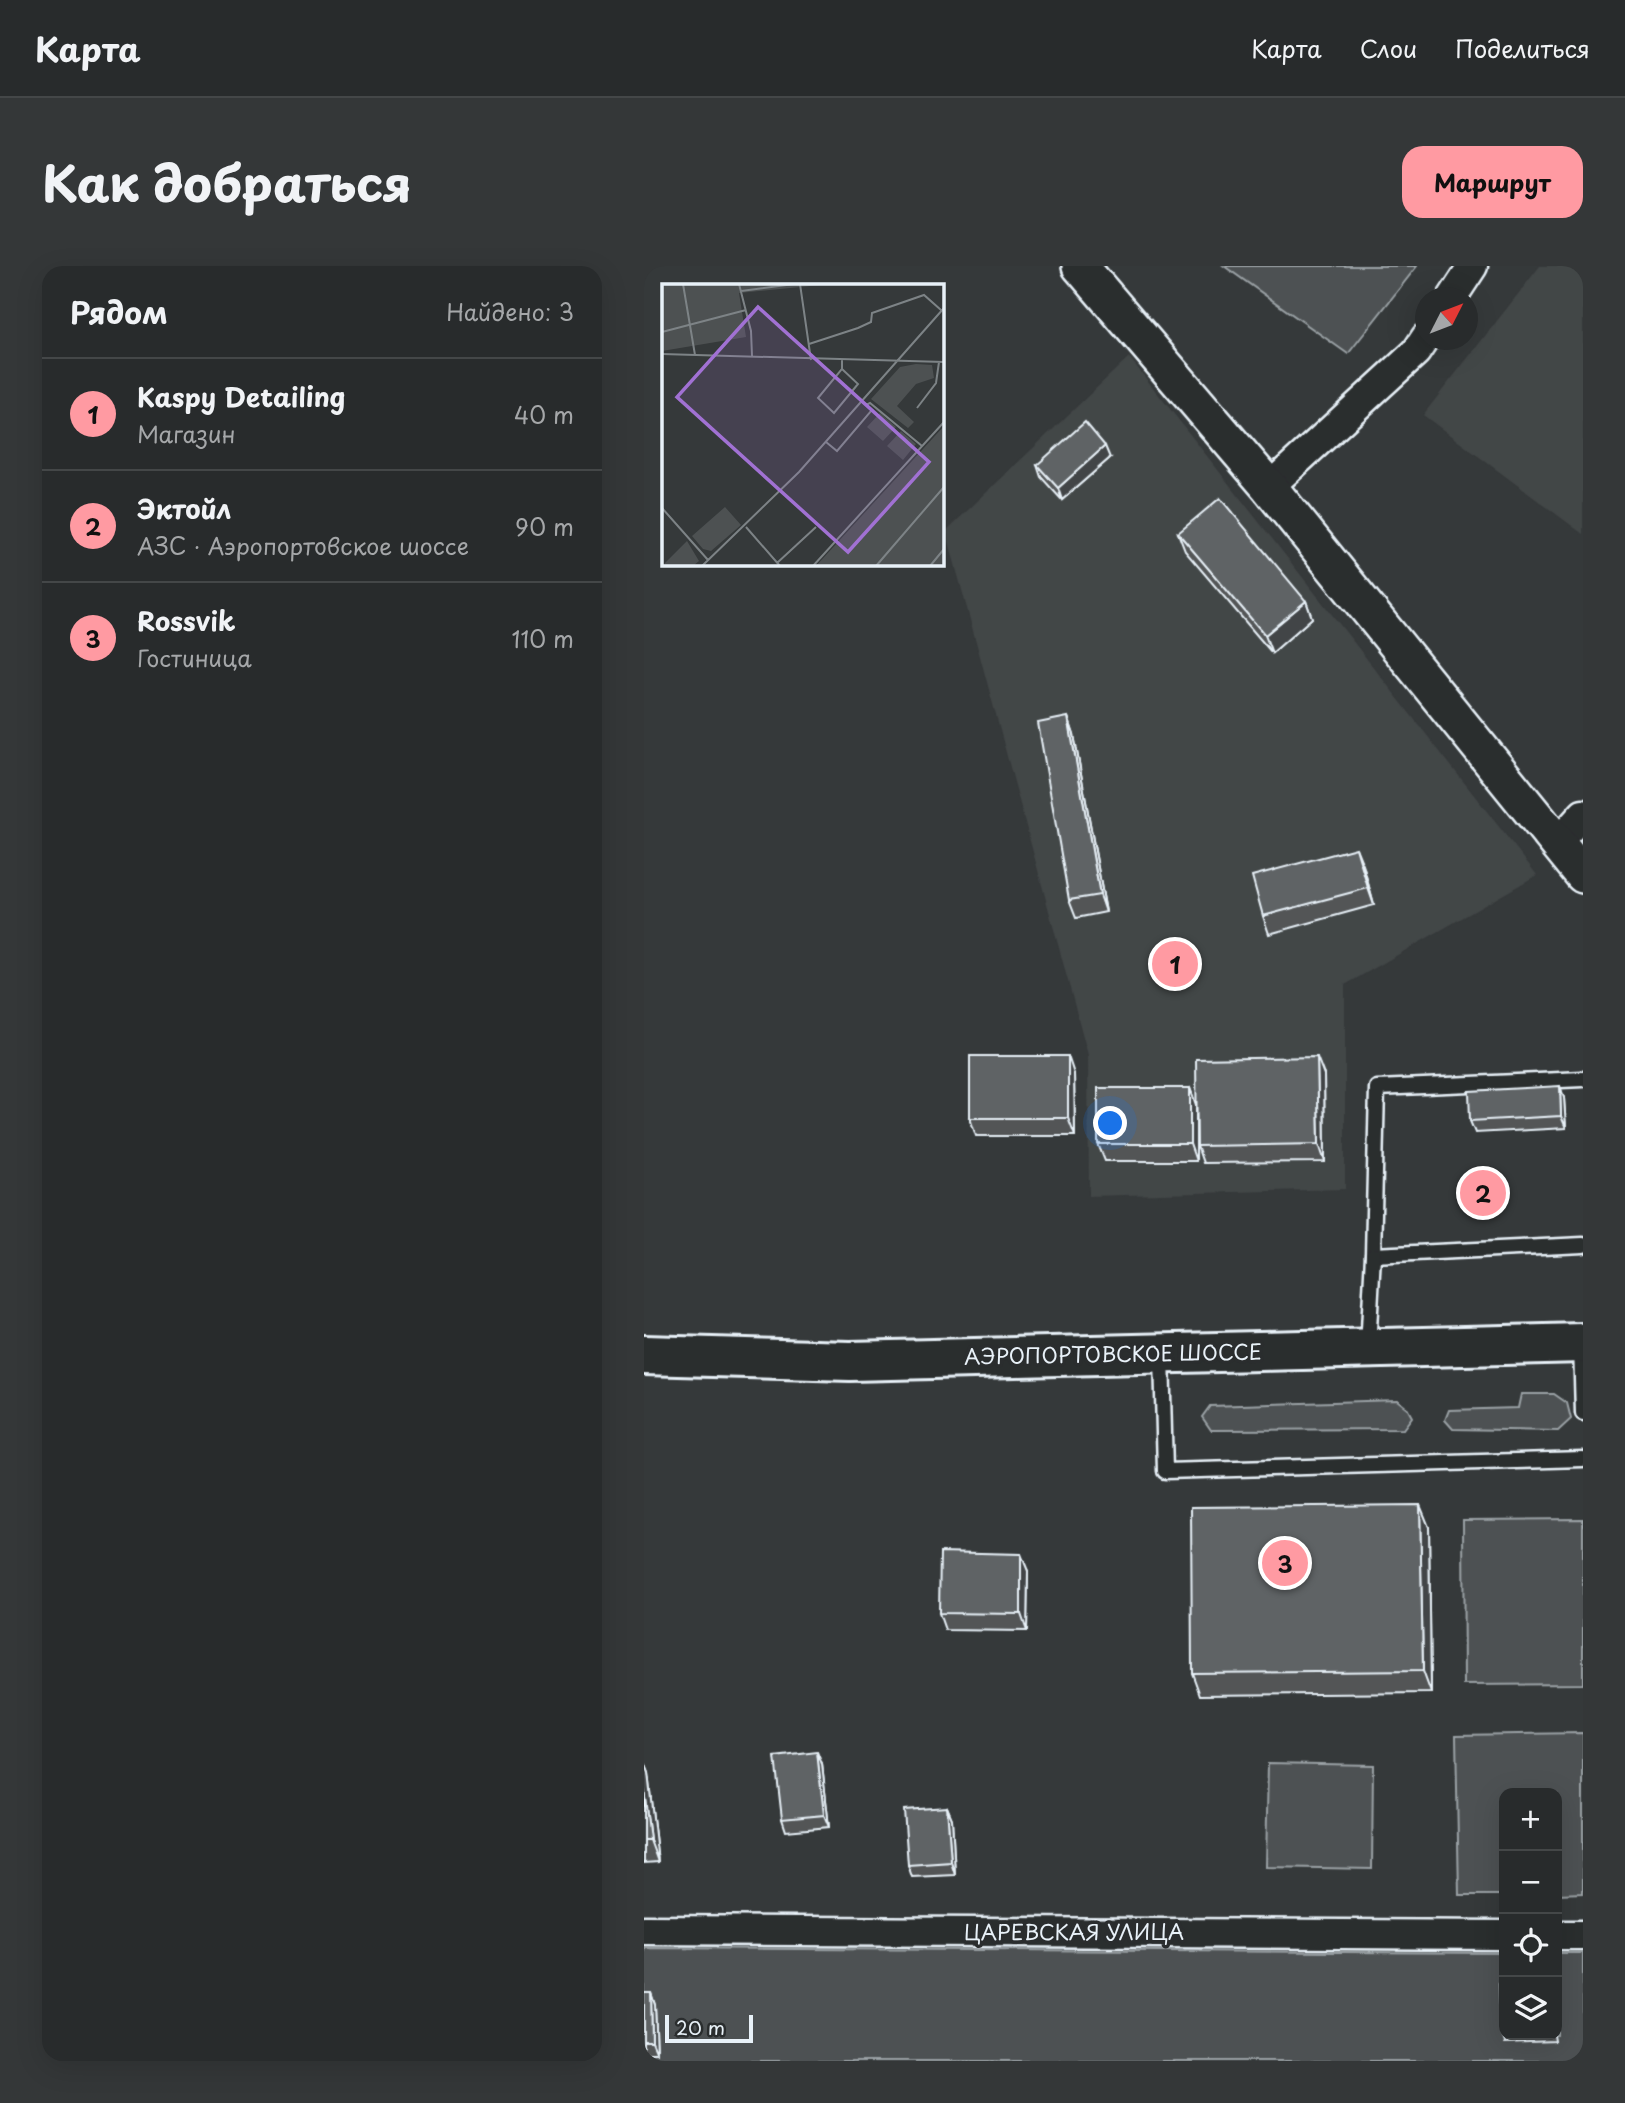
<!DOCTYPE html>
<html lang="ru">
<head>
<meta charset="utf-8">
<style>
  body { margin:0; font-family:"Playpen Sans",sans-serif; background:#343738; color:#f1f3f6 }
  .controls { position:absolute; right:21px; bottom:21px; display:grid; overflow:hidden; border-radius:14px; box-shadow:0 7px 28px #0002 }
  .controls button { width:63px; height:63px; display:grid; place-items:center; padding:0; border:0; border-bottom:2px solid #444748; background:#282b2c; color:#f1f3f6; font:35px sans-serif }
  .compass { position:absolute; left:771px; top:21px; width:63px; height:63px; border-radius:50%; background:#282b2c; box-shadow:0 7px 28px #0002; rotate:48deg }
  .scale { position:absolute; left:21px; bottom:18px; width:88px; box-sizing:border-box; padding-left:7px; border:4px solid #e8f1f8; border-top:0; font-size:19px; line-height:24px; white-space:nowrap; color:#e8f1f8; -webkit-text-stroke:5px #2a2d2e; paint-order:stroke }
  .you { position:absolute; left:467px; top:858px; width:24px; height:24px; margin:-18px; border:5px solid #fff; border-radius:50%; background:#1a73e8; box-shadow:0 0 0 10px #1a73e833 }
  .badge { display:grid; place-items:center; width:46px; height:46px; border-radius:50%; background:#ff9aa2; color:#111; font-size:23px; font-weight:700 }
  .pin { position:absolute; translate:-50% -50%; border:4px solid #fff; box-shadow:0 2px 7px #0006 }
  .list { margin:0; padding:0; list-style:none }
  h2 { display:flex; justify-content:space-between; align-items:center; height:91px; margin:0; padding:0 28px; font-size:30px }
  h2 small { font-size:23px; font-weight:400; color:#a5a7a9 }
  .list li { display:grid; grid-template-columns:46px 1fr auto; gap:21px; align-items:center; box-sizing:border-box; height:112px; padding:0 28px; border-top:2px solid #444748 }
  .list b { display:block; font-size:26px; white-space:nowrap }
  .list p { margin:0; font-size:23px; white-space:nowrap; color:#a5a7a9 }
  .list em { font-size:23px; font-style:normal; color:#a5a7a9 }
  .icon { flex:none; width:38px; height:38px; fill:none; stroke:currentColor; stroke-width:2; stroke-linecap:round; stroke-linejoin:round }
  .map { position:relative; flex:none; width:939px; height:1795px; overflow:hidden; border-radius:21px }
  header { display:flex; align-items:center; gap:42px; box-sizing:border-box; height:98px; padding:0 35px; background:#282b2c; border-bottom:2px solid #444748 }
  header strong { font-size:33px }
  nav { display:flex; gap:38px; margin-inline-start:auto; font-size:24px }
  .intro { display:flex; align-items:center; justify-content:space-between; box-sizing:border-box; height:168px; padding:0 42px }
  h1 { margin:0; font-size:49px }
  .button { padding:18px 32px; border-radius:21px; background:#ff9aa2; color:#111; font-size:24px; font-weight:700 }
  main { display:flex; gap:42px; padding:0 42px }
  aside { flex:1; background:#282b2c; border-radius:21px; box-shadow:0 7px 28px #0002 }
  .map>svg:first-child { display:block }
</style>
</head>
<body>
<header>
<strong>Карта</strong>
<nav><a>Карта</a><a>Слои</a><a>Поделиться</a></nav>
</header>
<div class="intro"><h1>Как добраться</h1><a class="button">Маршрут</a></div>
<main>
<aside>
<h2>Рядом<small>Найдено: 3</small></h2>
<ul class="list">
<li><span class="badge">1</span><div><b>Kaspy Detailing</b><p>Магазин</p></div><em>40 m</em></li>
<li><span class="badge">2</span><div><b>Эктойл</b><p>АЗС · Аэропортовское шоссе</p></div><em>90 m</em></li>
<li><span class="badge">3</span><div><b>Rossvik</b><p>Гостиница</p></div><em>110 m</em></li>
</ul>
</aside>
<div class="map">
<svg width="939" height="1795" viewBox="0 0 939 1795">
  <rect width="100%" height="100%" fill="#35393a"/>
  <filter id="ink" filterUnits="userSpaceOnUse"><feTurbulence type="fractalNoise" baseFrequency=".0143" numOctaves="2"/><feDisplacementMap in="SourceGraphic" scale="14" xChannelSelector="R" yChannelSelector="G"/><feConvolveMatrix kernelMatrix="1 2 1 2 8 2 1 2 1" color-interpolation-filters="sRGB"/></filter>
  <g filter="url(#ink)">
    <g fill="#424647">
      <polygon points="896,0 939,0 939,268 779,149"/>
      <polygon points="485,91 893,609 701,719 701,923 445,930 444,789 302,265"/>
    </g>
    <g fill="#4d5152" stroke="#9aa1a5" stroke-width="2">
      <polygon points="580,0 773,0 704,88"/>
      <polygon points="877,1128 910,1128 923,1137 927,1153 914,1165 809,1163 801,1154 805,1144 874,1142"/>
      <polygon points="753,1134 763,1142 768,1151 759,1163 567,1164 558,1151 566,1140"/>
      <polygon points="939,1253 939,1418 820,1419 819,1254"/>
      <polygon points="939,1467 939,1627 913,1628 913,1527 860,1527 860,1629 815,1629 812,1469"/>
      <polygon points="624,1497 729,1499 728,1603 622,1601"/>
      <polygon points="0,1682 860,1687 860,1769 913,1769 913,1687 939,1687 939,1795 0,1795"/>
    </g>
    <g fill="none" stroke-linecap="round" stroke-linejoin="round">
      <g stroke="#e8f1f8" stroke-width="19">
        <g id="service">
          <polyline points="939,813 733,822 729,989 939,979"/>
          <polyline points="937,1078 939,1147"/>
          <polyline points="724,1082 729,989"/>
          <polyline points="518,1089 521,1205 939,1193"/>
        </g>
      </g>
      <g stroke="#e8f1f8" stroke-width="33">
        <g id="minor">
          <polyline points="808,32 829,0"/>
          <polyline points="625,221 772,86 782,71"/>
          <polyline points="912,578 939,548"/>
          <polyline points="0,1664 860,1669"/>
          <polyline points="913,1669 939,1669"/>
        </g>
      </g>
      <g stroke="#e8f1f8" stroke-width="40">
        <polyline id="tertiary" points="436,0 625,221 939,609"/>
      </g>
      <g stroke="#e8f1f8" stroke-width="44">
        <polyline id="secondary" points="0,1089 206,1095 939,1077"/>
      </g>
      <use href="#service" stroke="#2a2d2e" stroke-width="14"/>
      <use href="#minor" stroke="#2a2d2e" stroke-width="28"/>
      <use href="#tertiary" stroke="#2a2d2e" stroke-width="35"/>
      <use href="#secondary" stroke="#2a2d2e" stroke-width="38"/>
    </g>
    <g fill="#525557" stroke="#e8f1f8" stroke-width="2">
      <polygon points="466,192 418,234 397,211 393,199"/>
      <polygon points="534,267 662,335 668,352 628,387 541,285"/>
      <polygon points="424,451 430,469 462,646 432,652 425,634"/>
      <polygon points="719,599 730,639 625,668 619,650"/>
      <polygon points="430,808 431,870 332,870 326,852"/>
      <polygon points="680,809 681,896 559,897 553,880"/>
      <polygon points="916,820 920,832 922,862 831,867 826,855"/>
      <polygon points="546,822 552,839 552,895 461,895 454,878"/>
      <polygon points="785,1261 787,1427 556,1429 548,1407"/>
      <polygon points="384,1305 383,1365 301,1364 295,1347"/>
      <polygon points="0,1497 4,1507 14,1596 0,1597"/>
      <polygon points="178,1498 185,1561 142,1565 138,1553"/>
      <polygon points="303,1541 308,1553 311,1609 268,1611 264,1599"/>
      <polygon points="860,1718 860,1769 910,1769 911,1775 861,1777 857,1765"/>
      <polygon points="0,1727 7,1727 11,1739 13,1787 0,1787"/>
    </g>
    <g fill="#424547" stroke="#e8f1f8" stroke-width="2">
      <polygon points="461,180 466,192 418,234 414,222"/>
      <polygon points="662,335 668,352 628,387 621,369"/>
      <polygon points="424,451 430,469 462,646 456,629"/>
      <polygon points="712,582 719,599 730,639 724,622"/>
      <polygon points="424,790 430,808 431,870 424,852"/>
      <polygon points="673,791 680,809 681,896 675,878"/>
      <polygon points="916,820 920,832 922,862 917,850"/>
      <polygon points="546,822 552,839 552,895 546,878"/>
      <polygon points="776,1239 785,1261 787,1427 779,1405"/>
      <polygon points="377,1288 384,1305 383,1365 377,1348"/>
      <polygon points="173,1486 178,1498 185,1561 180,1549"/>
      <polygon points="0,1497 4,1507 14,1596 6,1574 0,1523"/>
      <polygon points="303,1541 308,1553 311,1609 307,1596"/>
      <polygon points="7,1727 11,1739 13,1787 8,1775"/>
    </g>
    <g fill="#5f6365" stroke="#e8f1f8" stroke-width="2">
      <polygon points="441,156 461,180 414,222 393,199"/>
      <polygon points="576,232 662,335 621,369 534,267"/>
      <polygon points="424,451 456,629 425,634 394,457"/>
      <polygon points="712,582 724,622 619,650 608,610"/>
      <rect x="326" y="790" width="98" height="62"/>
      <polygon points="673,791 675,878 553,880 552,793"/>
      <polygon points="916,820 917,850 826,855 825,825"/>
      <rect x="454" y="822" width="92" height="56"/>
      <polygon points="776,1239 779,1405 548,1407 547,1241"/>
      <polygon points="296,1286 377,1288 377,1348 295,1347"/>
      <polygon points="173,1486 180,1549 138,1553 131,1491"/>
      <polygon points="0,1523 6,1574 0,1574"/>
      <polygon points="303,1541 307,1596 264,1599 260,1544"/>
      <polygon points="855,1718 860,1718 860,1765 857,1765"/>
      <polygon points="0,1727 7,1727 8,1775 0,1775"/>
    </g>
  </g>
  <g text-anchor="middle" stroke-width="7" stroke-linejoin="round" paint-order="stroke">
    <g font-size="21" fill="#e8f1f8" stroke="#2a2d2e">
      <text transform="translate(469 1089) rotate(-1)" y="7">АЭРОПОРТОВСКОЕ ШОССЕ</text>
      <text x="430" y="1674">ЦАРЕВСКАЯ УЛИЦА</text>
    </g>
  </g>
  <g transform="translate(18 18)">
    <rect width="282" height="282" fill="#35393a"/>
    <path d="M0,0H169L77,9L84,53L0,67ZM254,80L270,81L272,94L254,100L235,122L252,138L246,144L209,115L238,83ZM218,129L234,143L221,157L205,143ZM282,142V282H154ZM239,147L254,160L241,176L225,162ZM63,223L79,241L49,267L41,265L30,252ZM25,257L37,277L31,282H0Z" fill="#4d5152"/>
    <path fill="none" stroke="#7d8386" stroke-width="2" d="M21,0L33,71M77,0L89,47L90,72M138,0L149,76M79,7L132,0M0,48L84,26M147,60L196,44L209,38L210,29L262,11L279,26M0,70L282,78M180,85L196,100L172,129L156,114L180,85V76M204,121L208,119L260,162M255,124L274,99L277,78M164,158L175,167L210,126L199,117M0,224L46,276M84,243L118,282M115,279L154,243M40,282L137,188L282,24M151,282L282,138M214,282L282,203M268,282L282,265"/>
    <path fill="#a171d3" fill-opacity="0.15" stroke="#a171d3" stroke-width="3.5" d="M96,23L267,178L186,268L15,113Z"/>
    <rect width="282" height="282" fill="none" stroke="#e8f1f8" stroke-width="3.5"/>
  </g>
</svg>
<div class="controls">
<button>+</button>
<button>−</button>
<button><svg class="icon" aria-label="locate" viewBox="0 0 24 24"><circle cx="12" cy="12" r="6"/><path d="M12 2v4M12 18v4M2 12h4M18 12h4"/></svg></button>
<button><svg class="icon" aria-label="layers" viewBox="0 0 24 24"><path d="M12 4l9 5-9 5-9-5zM3 14l9 5 9-5"/></svg></button>
</div>
<svg class="compass" viewBox="-18 -18 36 36"><path d="M0-13l5 13h-10z" fill="#e53935"/><path d="M0 13l5-13h-10z" fill="#a5a7a9"/></svg>
<div class="scale">20 m</div>
<div class="you"></div>
<div class="pin badge" style="left:531px;top:698px">1</div>
<div class="pin badge" style="left:839px;top:927px">2</div>
<div class="pin badge" style="left:641px;top:1297px">3</div>
</div>
</main>
</body>
</html>
